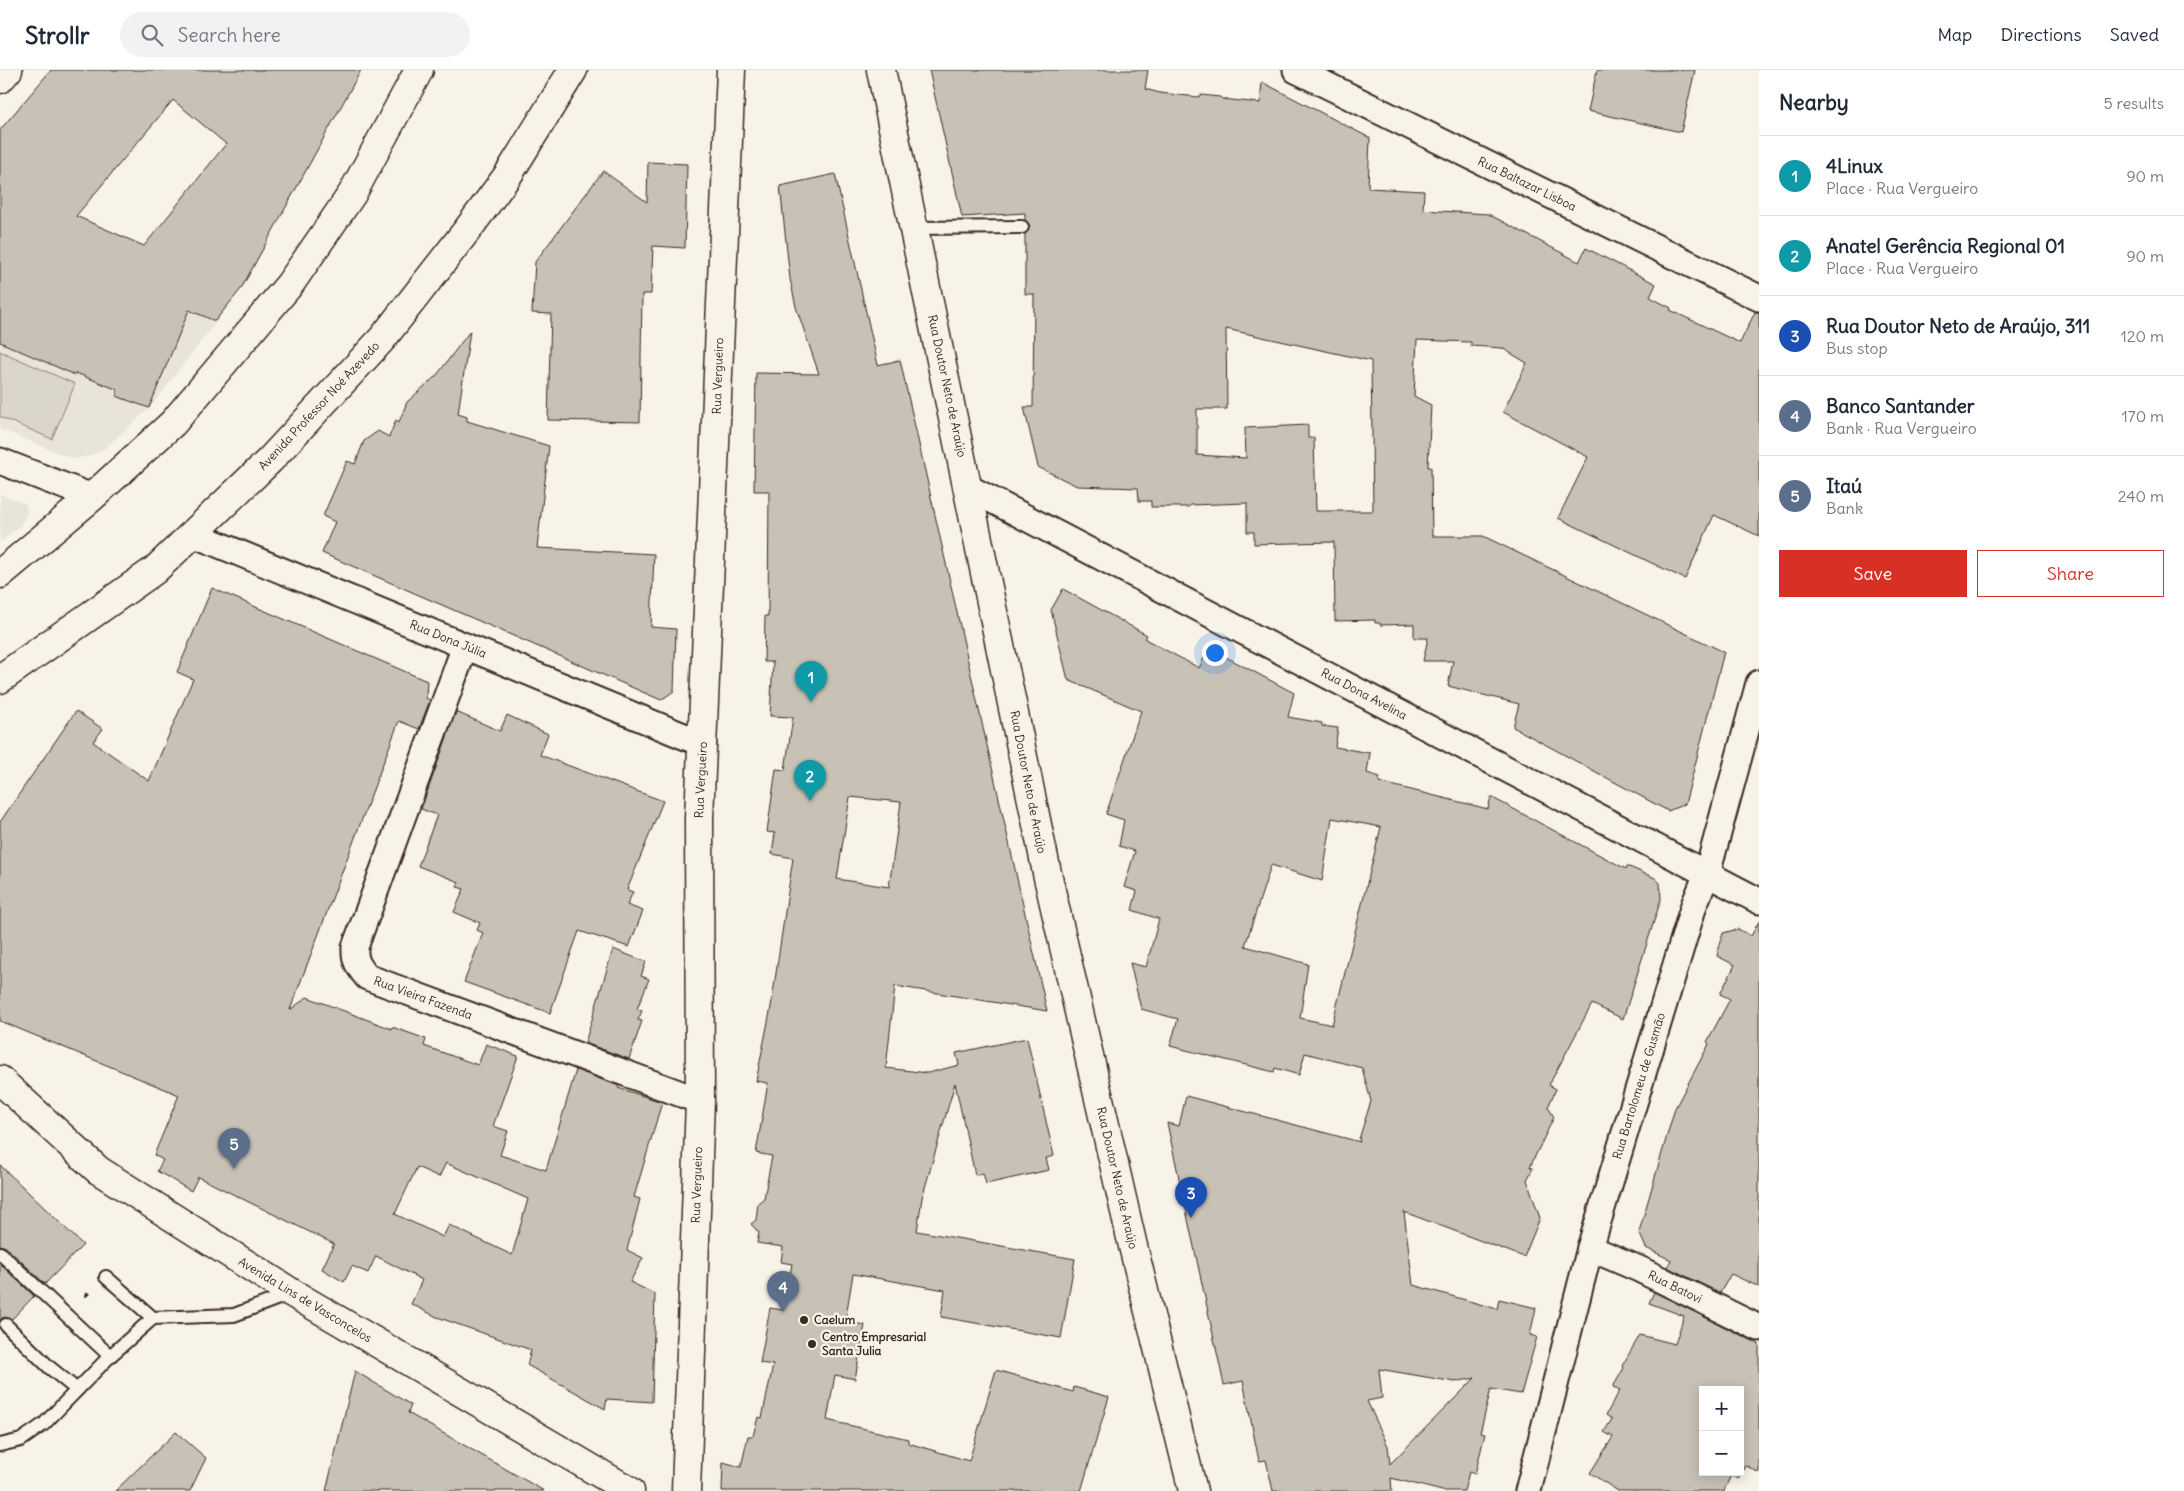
<!DOCTYPE html>
<html lang="en">
<head>
<meta charset="utf-8">
<style>
  body { margin:0; font-family:Delius,sans-serif; background:#f2f2f3; color:#1f2937 }
  .controls { position:absolute; right:15px; bottom:15px; display:grid; overflow:hidden; border-radius:0px; box-shadow:0 2px 12px #0003 }
  .controls button { width:45px; height:45px; display:grid; place-items:center; padding:0; border:0; border-bottom:1px solid #e0e1e3; background:#fff; color:#1f2937; font:25px sans-serif }
  .you { position:absolute; left:1214px; top:582px; width:18px; height:18px; margin:-12px; border:4px solid #fff; border-radius:50%; background:#1a73e8; box-shadow:0 0 0 8px #1a73e833 }
  .badge { display:grid; place-items:center; width:32px; height:32px; border-radius:50%; background:#d93025; color:#fff; font-size:16px; font-weight:700 }
  .pin { position:absolute; translate:-50% -41px; filter:drop-shadow(0 1px 2px #0008) }
  .pin::after { content:''; position:absolute; top:26px; width:18px; height:15px; background:inherit; clip-path:polygon(0 0,100% 0,50% 100%) }
  .list { margin:0; padding:0; list-style:none }
  h2 { display:flex; justify-content:space-between; align-items:center; height:65px; margin:0; padding:0 20px; font-size:21px }
  h2 small { font-size:16px; font-weight:400; color:#747a83 }
  .list li { display:grid; grid-template-columns:32px 1fr auto; gap:15px; align-items:center; box-sizing:border-box; height:80px; padding:0 20px; border-top:1px solid #e0e1e3 }
  .list b { display:block; font-size:19px; white-space:nowrap }
  .list p { margin:0; font-size:16px; white-space:nowrap; color:#747a83 }
  .list em { font-size:16px; font-style:normal; color:#747a83 }
  .actions { display:flex; gap:10px; padding:15px 20px }
  .actions a { flex:1; padding:11px 0; border:1px solid #d93025; border-radius:0px; text-align:center; font-size:18px; color:#d93025 }
  .actions .main { background:#d93025; color:#fff }
  .icon { flex:none; width:28px; height:28px; fill:none; stroke:currentColor; stroke-width:2; stroke-linecap:round; stroke-linejoin:round }
  .map { position:relative; flex:none; width:1759px; height:1421px; overflow:hidden }
  header { display:flex; align-items:center; gap:30px; box-sizing:border-box; height:70px; padding:0 25px; background:#fff; border-bottom:1px solid #e0e1e3 }
  header strong { font-size:24px }
  nav { display:flex; gap:28px; margin-inline-start:auto; font-size:18px }
  .search { width:350px; height:45px; background:#f2f2f3; display:flex; align-items:center; gap:12px; box-sizing:border-box; padding:0 18px; border-radius:28px; color:#747a83; font-size:19px }
  main { display:flex }
  aside { flex:1; background:#fff }
  .map>svg:first-child { display:block }
</style>
</head>
<body>
<header>
<strong>Strollr</strong>
<div class="search"><svg class="icon" aria-label="search" viewBox="0 0 24 24"><circle cx="10" cy="10" r="6"/><path d="M15 15l6 6"/></svg>Search here</div>
<nav><a>Map</a><a>Directions</a><a>Saved</a></nav>
</header>
<main>
<div class="map">
<svg width="1759" height="1421" viewBox="0 0 1759 1421">
  <rect width="100%" height="100%" fill="#f7f3e8"/>
  <filter id="ink" filterUnits="userSpaceOnUse"><feTurbulence type="fractalNoise" baseFrequency=".02" numOctaves="2"/><feDisplacementMap in="SourceGraphic" scale="10" xChannelSelector="R" yChannelSelector="G"/><feConvolveMatrix kernelMatrix="1 2 1 2 8 2 1 2 1" color-interpolation-filters="sRGB"/></filter>
  <g filter="url(#ink)">
    <g fill="#e9e4d9">
      <polygon points="0,113 242,218 149,339 104,379 89,386 73,389 0,359"/>
      <polygon points="0,424 26,434 27,442 20,456 0,472"/>
    </g>
    <polygon fill="#dbd6cb" stroke="#8b8074" points="0,281 75,314 52,369 0,347"/>
    <g fill="#c8c1b6" stroke="#3b2a1e" fill-rule="evenodd">
      <path d="M51,0H361L241,219L215,251L189,240L149,338L116,326L118,320L76,303L75,305L0,272V60ZM173,30L226,74L144,176L76,146Z"/>
      <path d="M929,0H1148L1145,19L1160,23L1198,27L1201,25L1220,27L1222,29L1260,33L1262,12L1370,68L1368,118L1424,121L1423,140L1488,144L1579,192L1586,178L1656,214L1650,227L1671,238L1670,240L1740,273L1755,242H1759V466L1714,445L1685,509L1558,448L1588,387L1503,342L1527,293L1502,278L1471,276V272L1417,270L1414,326L1431,335L1428,397H1431L1432,466H1483L1724,582L1685,734L1668,741L1513,657L1519,634L1448,616L1453,591H1423L1428,568H1414V554L1380,555V553H1375V550L1335,551L1334,472L1254,474V462H1247V433L1191,435L1188,437H1151V431H1139L1138,418L1077,416L1038,397L1024,337H1033L1034,224H1025V164L1030,156L1025,150V143L962,147ZM1226,259L1371,291L1373,441H1316L1314,368H1308V355L1245,358L1246,388L1197,385V339H1227Z"/>
      <polygon points="1597,0 1695,0 1681,62 1588,41"/>
      <polygon points="648,92 687,94 685,178 653,176 651,224 642,224 640,352 548,350 551,244 532,243 535,192 603,101 647,132"/>
      <path d="M835,104L878,295L900,290L1047,941L895,916L886,998L928,1003L959,995L956,983L1027,968L1054,1086L1046,1088L1049,1100L986,1114L983,1103L975,1105L955,1013L922,1128L917,1161L1075,1189L1061,1268L941,1247L945,1220L853,1204L845,1252L865,1255L855,1309L835,1305L827,1350L908,1369V1373L969,1391L996,1300L1073,1322L1074,1317L1109,1327L1081,1421H722L723,1392L741,1397L748,1366H753L758,1347L762,1348L773,1295L760,1293L770,1238L783,1240L792,1194L781,1192L783,1177L757,1173L759,1163L751,1154L756,1150L758,1133L764,1128L772,1086L756,1083L768,1013L756,1011L771,937L793,788L772,784L775,763L767,762L776,699L785,700L793,647L770,646L773,592H764L765,546H768L769,421H754L756,303L819,304L796,237L790,209L780,116ZM850,727L901,732L889,817L837,809Z"/>
      <polygon points="470,261 458,344 467,347 467,351 549,376 537,478 654,484 651,557 676,559 674,621 661,630 322,483 335,452 323,446 347,391 355,394 364,371 378,361 389,367 396,350 399,352 407,332 437,305"/>
      <path d="M212,518L427,611L426,628L430,630L419,659L399,651L290,940L307,927L392,959V957L426,969L424,976L478,995L486,974L518,986L493,1056L508,1061L500,1085L546,1100L576,1000L619,1016L618,1018L662,1032L634,1127L640,1129L627,1180L643,1188L630,1212L655,1224L652,1332L607,1329L605,1339L527,1295L531,1280L437,1247L411,1234L422,1210L376,1186L368,1203L352,1196L344,1212L322,1199L334,1174L198,1107L191,1121L157,1101L163,1090L154,1085L179,1025L0,951V752L76,641L103,659L93,672L149,711L193,609L177,602ZM446,1093L528,1129L512,1185L449,1155L443,1167L395,1144L417,1097L439,1107Z"/>
      <path d="M1063,519L1147,565L1145,569L1199,598L1209,578L1294,623L1288,647L1322,653V656L1338,658L1335,677L1370,683L1367,703L1380,707L1379,712L1488,739L1491,727L1626,799L1627,796L1655,808L1660,813L1661,829L1623,949L1592,934L1549,1015L1556,1019L1548,1037L1554,1047L1530,1097L1533,1098L1527,1110L1540,1148L1524,1187L1404,1142L1413,1215L1497,1239L1499,1229L1536,1238L1530,1265L1537,1267L1521,1324L1491,1319L1480,1363L1485,1364L1475,1404L1469,1402L1464,1421H1442L1391,1408L1392,1421H1273L1266,1390L1259,1391L1243,1311L1224,1315L1167,1053L1179,1056L1186,1026L1360,1072L1359,1069L1371,1031L1362,998L1305,983L1299,1005L1275,998L1274,1002L1170,976L1178,949L1141,939L1130,893L1146,897L1159,849L1132,840L1137,821L1124,817L1135,781L1119,776L1124,750L1106,744L1141,641L1068,610L1051,540ZM1332,748L1381,757L1332,955L1300,948L1308,894L1245,876L1271,795L1322,811ZM1379,1299L1455,1312L1475,1308L1390,1394L1388,1376L1367,1331L1382,1328Z"/>
      <polygon points="456,642 500,661 507,645 548,664 540,685 663,731 627,820 633,822 627,835 643,841 629,877 579,861 550,943 464,912 483,863 477,860 480,853 454,842 464,819 457,817 459,812 418,796 437,745 421,739"/>
      <polygon points="1759,851 1759,1217 1731,1204 1720,1223 1667,1197 1671,1190 1646,1178 1639,1162 1675,1038 1709,974 1707,972 1730,929 1720,924 1735,895 1717,886 1723,863 1738,859 1751,866"/>
      <polygon points="613,879 646,892 641,906 649,909 637,939 642,941 638,950 642,951 629,989 585,973"/>
      <polygon points="0,1095 83,1175 45,1214 6,1177 0,1175"/>
      <polygon points="0,1194 34,1226 12,1249 4,1247 0,1250"/>
      <path d="M1654,1222L1759,1274V1403L1745,1395L1738,1409L1731,1405L1724,1421H1618L1590,1403L1613,1367L1604,1362L1612,1349L1606,1345L1620,1320L1613,1317L1624,1298L1622,1296L1640,1265L1675,1274L1684,1246L1649,1233ZM1703,1320H1740V1402H1703Z"/>
      <polygon points="355,1301 411,1335 408,1343 544,1421 326,1421"/>
      <polygon points="176,1362 206,1388 190,1421 115,1421"/>
    </g>
    <g fill="none" stroke-linecap="round" stroke-linejoin="round">
      <g stroke="#3b2a1e" stroke-width="16">
        <g id="lane">
          <polyline points="915,158 1022,157"/>
          <polyline points="0,1183 110,1286"/>
          <polyline points="106,1207 153,1248 234,1245 292,1223"/>
          <polyline points="6,1255 49,1297 77,1320"/>
          <polyline points="0,1375 21,1370 44,1354 110,1286 153,1248"/>
        </g>
      </g>
      <g stroke="#3b2a1e" stroke-width="29">
        <g id="street">
          <polyline points="1296,0 1759,228"/>
          <polyline points="0,391 92,427"/>
          <polyline points="969,418 1759,831"/>
          <polyline points="193,464 703,674"/>
          <path d="M465,576L355,877C354,891 359,897 367,907L700,1031"/>
          <polyline points="1590,1178 1639,1199 1759,1258"/>
          <polyline points="1528,1421 1590,1178 1694,835 1707,804 1759,613"/>
        </g>
      </g>
      <g stroke="#3b2a1e" stroke-width="31">
        <g id="secondary">
          <polyline points="881,0 1047,803 1132,1172 1193,1421"/>
          <polyline points="0,9 8,0"/>
          <polyline points="0,1010 98,1100 292,1223 630,1421"/>
          <polyline points="686,1421 700,1031 699,748 731,0"/>
        </g>
      </g>
      <g stroke="#3b2a1e" stroke-width="31">
        <g id="primary">
          <polyline points="0,504 92,427 173,353 290,214 352,124 419,0"/>
          <polyline points="0,609 155,500 270,390 382,269 468,159 508,105 573,0"/>
        </g>
      </g>
      <polyline stroke="#3b2a1e" stroke-width="3" stroke-dasharray="5 4" stroke-linecap="butt" points="85,1226 91,1221"/>
      <use href="#lane" stroke="#f7f3e8" stroke-width="12"/>
      <use href="#street" stroke="#f7f3e8" stroke-width="25"/>
      <use href="#secondary" stroke="#f7f3e8" stroke-width="28"/>
      <use href="#primary" stroke="#f7f3e8" stroke-width="28"/>
    </g>
  </g>
  <g fill="#3b2a1e" stroke="#f7f3e8" stroke-width="2">
    <circle cx="804" cy="1250" r="5"/>
    <circle cx="812" cy="1274" r="5"/>
  </g>
  <g text-anchor="middle" stroke-width="4.5" stroke-linejoin="round" paint-order="stroke">
    <g font-size="12" fill="#3b2a1e" stroke="#f7f3e8">
      <text transform="translate(1527 114) rotate(26)" y="4">Rua Baltazar Lisboa</text>
      <text transform="translate(718 306) rotate(-88)" y="4">Rua Vergueiro</text>
      <text transform="translate(947 316) rotate(78)" y="4">Rua Doutor Neto de Araújo</text>
      <text transform="translate(319 336) rotate(-47)" y="4">Avenida Professor Noé Azevedo</text>
      <text transform="translate(448 569) rotate(22)" y="4">Rua Dona Júlia</text>
      <text transform="translate(1364 624) rotate(28)" y="4">Rua Dona Avelina</text>
      <text transform="translate(701 710) rotate(-87)" y="4">Rua Vergueiro</text>
      <text transform="translate(1028 712) rotate(79)" y="4">Rua Doutor Neto de Araújo</text>
      <text transform="translate(423 928) rotate(20)" y="4">Rua Vieira Fazenda</text>
      <text transform="translate(1639 1016) rotate(-73)" y="4">Rua Bartolomeu de Gusmão</text>
      <text transform="translate(1117 1108) rotate(77)" y="4">Rua Doutor Neto de Araújo</text>
      <text transform="translate(697 1115) rotate(-88)" y="4">Rua Vergueiro</text>
      <text transform="translate(1675 1217) rotate(26)" y="4">Rua Batovi</text>
      <text transform="translate(305 1230) rotate(31)" y="4">Avenida Lins de Vasconcelos</text>
    </g>
    <g font-size="12" font-weight="bold" fill="#3b2a1e" stroke="#f7f3e8" text-anchor="start">
      <text x="814" y="1254">Caelum</text>
      <text x="822" y="1271">Centro Empresarial<tspan x="822" dy="14">Santa Julia</tspan></text>
    </g>
  </g>
</svg>
<div class="controls">
<button>+</button>
<button>−</button>
</div>
<div class="you"></div>
<div class="pin badge" style="left:811px;top:632px;background:#0f9aa8">1</div>
<div class="pin badge" style="left:810px;top:731px;background:#0f9aa8">2</div>
<div class="pin badge" style="left:1191px;top:1148px;background:#1a4fb4">3</div>
<div class="pin badge" style="left:783px;top:1242px;background:#5c6f8a">4</div>
<div class="pin badge" style="left:234px;top:1099px;background:#5c6f8a">5</div>
</div>
<aside>
<h2>Nearby<small>5 results</small></h2>
<ul class="list">
<li><span class="badge" style="background:#0f9aa8">1</span><div><b>4Linux</b><p>Place · Rua Vergueiro</p></div><em>90 m</em></li>
<li><span class="badge" style="background:#0f9aa8">2</span><div><b>Anatel Gerência Regional 01</b><p>Place · Rua Vergueiro</p></div><em>90 m</em></li>
<li><span class="badge" style="background:#1a4fb4">3</span><div><b>Rua Doutor Neto de Araújo, 311</b><p>Bus stop</p></div><em>120 m</em></li>
<li><span class="badge" style="background:#5c6f8a">4</span><div><b>Banco Santander</b><p>Bank · Rua Vergueiro</p></div><em>170 m</em></li>
<li><span class="badge" style="background:#5c6f8a">5</span><div><b>Itaú</b><p>Bank</p></div><em>240 m</em></li>
</ul>
<div class="actions"><a class="main">Save</a><a>Share</a></div>
</aside>
</main>
</body>
</html>
